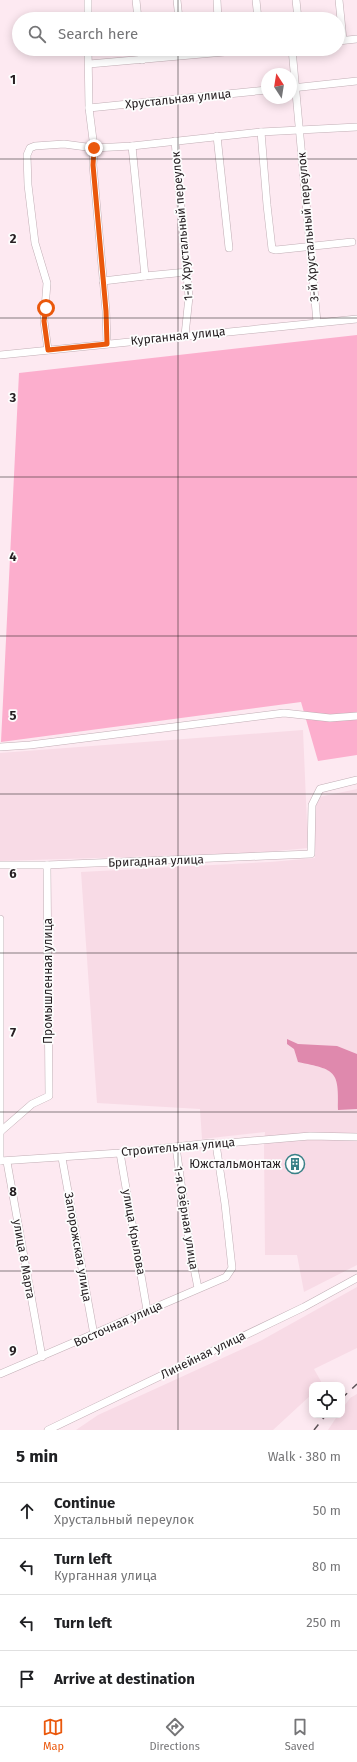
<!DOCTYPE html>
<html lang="en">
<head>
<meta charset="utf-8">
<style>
  body { margin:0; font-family:"Fira Sans",sans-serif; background:#f2f2f2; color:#202124 }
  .controls { position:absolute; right:12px; bottom:12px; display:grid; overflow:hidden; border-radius:8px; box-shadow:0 2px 10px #0003 }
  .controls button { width:36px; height:36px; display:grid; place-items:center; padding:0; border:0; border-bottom:1px solid #e0e0e0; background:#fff; color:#202124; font:20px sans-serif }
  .compass { position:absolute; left:261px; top:68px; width:36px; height:36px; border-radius:50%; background:#fff; box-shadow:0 2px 10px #0003; rotate:348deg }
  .stop { position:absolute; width:12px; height:12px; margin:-9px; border:3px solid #ea580c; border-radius:50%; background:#fff }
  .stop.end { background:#ea580c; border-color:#fff; box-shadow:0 1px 4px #0008 }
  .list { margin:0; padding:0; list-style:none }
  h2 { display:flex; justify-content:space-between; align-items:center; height:52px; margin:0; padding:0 16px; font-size:17px }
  h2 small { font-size:13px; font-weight:400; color:#757577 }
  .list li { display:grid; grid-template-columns:26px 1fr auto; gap:12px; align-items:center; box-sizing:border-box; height:56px; padding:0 16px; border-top:1px solid #e0e0e0 }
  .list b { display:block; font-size:15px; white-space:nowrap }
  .list p { margin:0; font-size:13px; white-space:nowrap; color:#757577 }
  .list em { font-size:13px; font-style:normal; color:#757577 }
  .icon { flex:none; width:22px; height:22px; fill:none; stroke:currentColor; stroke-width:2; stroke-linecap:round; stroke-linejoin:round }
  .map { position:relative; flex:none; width:357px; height:1430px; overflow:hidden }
  .search { position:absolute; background:#fff; box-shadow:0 2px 10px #0003; left:12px; right:12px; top:12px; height:44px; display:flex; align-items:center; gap:10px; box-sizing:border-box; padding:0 14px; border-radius:22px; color:#757577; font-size:15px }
  .sheet { height:276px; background:#fff }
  nav { display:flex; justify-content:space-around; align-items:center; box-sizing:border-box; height:56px; border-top:1px solid #e0e0e0; background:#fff; font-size:11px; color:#757577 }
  nav a { display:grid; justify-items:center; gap:2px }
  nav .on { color:#ea580c }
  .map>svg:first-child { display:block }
</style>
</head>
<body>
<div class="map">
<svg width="357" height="1430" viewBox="0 0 357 1430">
  <rect width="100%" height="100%" fill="#fde9f1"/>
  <g fill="#f8dbe6">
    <polygon points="303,730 308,848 256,853 0,861 0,753"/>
    <polygon points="357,789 357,1265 304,1292 297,1255 265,1255 264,1146 265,1132 202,1139 200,1109 97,1103 81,872 270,862 315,858 313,814 319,797"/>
    <polygon points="357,1287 357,1348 314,1369 323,1385 312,1385 312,1394 273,1430 76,1430 98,1415 262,1340"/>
    <polygon points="357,1394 357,1430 328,1430 338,1415 342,1415 342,1409 350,1398"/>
  </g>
  <polygon fill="#fcaecd" points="357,335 357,755 318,761 301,702 1,742 19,373"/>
  <path fill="#df89ad" d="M287,1039L298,1044L337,1046L357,1054V1109L338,1110C339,1070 336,1070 298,1062L294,1049L287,1044Z"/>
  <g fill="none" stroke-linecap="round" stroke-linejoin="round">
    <g stroke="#c1aeb5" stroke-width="8">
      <g id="minor">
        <polyline points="88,0 88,19"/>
        <polyline points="136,0 138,19"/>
        <polyline points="177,0 179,19"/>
        <polyline points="217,0 218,19"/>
        <polyline points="256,0 258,19"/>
        <polyline points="296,0 298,19"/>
        <polyline points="339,0 343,40"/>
        <polyline points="338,41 357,39"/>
        <polyline points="88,49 89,108 94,148 93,165 106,311 107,344"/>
        <polyline points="141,49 142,60"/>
        <polyline points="292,49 317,322"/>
        <polyline points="89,64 259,49"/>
        <polyline points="292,88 357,81"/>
        <polyline points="89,108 267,90"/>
        <polyline points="261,132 267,205 272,249 276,250 352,242"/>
        <polyline points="217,136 229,248"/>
        <polyline points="175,141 189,297 185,335"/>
        <polyline points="145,276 187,272"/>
        <polyline points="103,281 145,276 132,146"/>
        <polyline points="48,350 44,321 47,283 35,243 28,185 27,155 30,148 35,146 64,144 94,148 132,146 261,132 357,127"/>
        <polyline points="0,355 357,319"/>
        <polyline points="0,747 30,745 284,713 330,718 357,716"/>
        <polyline points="0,865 47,865 311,854 312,805 320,789 357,780"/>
        <polyline points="0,919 0,1161"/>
        <polyline points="1,1131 32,1104 49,1096 47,865"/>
        <polyline points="176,1147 190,1248 198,1288"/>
        <polyline points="120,1153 147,1310"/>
        <polyline points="62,1158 94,1335"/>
        <polyline points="0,1161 120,1153 210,1143 216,1144 310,1136 357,1137"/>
        <polyline points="7,1162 42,1357"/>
        <polyline points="0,1374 226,1277 232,1268 225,1204 216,1144"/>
        <polyline points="48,1430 304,1307 357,1278"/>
      </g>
    </g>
    <use href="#minor" stroke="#fff" stroke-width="7"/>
    <g stroke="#5c5256" stroke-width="1.5" stroke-dasharray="7 7" stroke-linecap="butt">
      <polyline points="342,1398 357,1384"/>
      <polyline points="314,1430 326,1415"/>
    </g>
  </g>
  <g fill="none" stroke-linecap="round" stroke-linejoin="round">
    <polyline stroke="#ea580c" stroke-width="5" points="46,308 44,321 48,350 107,344 106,311 93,165 94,148"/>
  </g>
  <path fill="none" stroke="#272023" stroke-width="1" stroke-opacity="0.55" d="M178,0V19M178,49V1430M0,159H357M0,318H357M0,477H357M0,636H357M0,794H357M0,953H357M0,1112H357M0,1271H357"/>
  <defs>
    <g id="building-ring" transform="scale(1)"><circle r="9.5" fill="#fdfdfd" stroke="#398187" stroke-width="1.5"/><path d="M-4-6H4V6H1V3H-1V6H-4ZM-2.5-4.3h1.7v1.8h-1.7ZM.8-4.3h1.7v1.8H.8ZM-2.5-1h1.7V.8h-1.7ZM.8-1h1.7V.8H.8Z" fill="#398187"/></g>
  </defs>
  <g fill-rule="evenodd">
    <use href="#building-ring" x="295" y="1164"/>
  </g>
  <g text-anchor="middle" stroke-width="3.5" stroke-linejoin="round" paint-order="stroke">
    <g font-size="12" fill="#272023" stroke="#fdfdfd">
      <text transform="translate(178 99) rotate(-6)" y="4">Хрустальная улица</text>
      <text transform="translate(182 226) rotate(-95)" y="4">1-й Хрустальный переулок</text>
      <text transform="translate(308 227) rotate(-95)" y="4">3-й Хрустальный переулок</text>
      <text transform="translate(178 336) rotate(-6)" y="4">Курганная улица</text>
      <text transform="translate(156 861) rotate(-2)" y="4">Бригадная улица</text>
      <text transform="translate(48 981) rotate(-90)" y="4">Промышленная улица</text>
      <text transform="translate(178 1147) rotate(-5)" y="4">Строительная улица</text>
      <text transform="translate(186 1218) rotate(81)" y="4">1-я Озёрная улица</text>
      <text transform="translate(134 1232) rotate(80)" y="4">улица Крылова</text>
      <text transform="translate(78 1247) rotate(80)" y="4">Запорожская улица</text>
      <text transform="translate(24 1259) rotate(80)" y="4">улица 8 Марта</text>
      <text transform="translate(118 1324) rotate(-24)" y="4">Восточная улица</text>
      <text transform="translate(203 1355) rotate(-26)" y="4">Линейная улица</text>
    </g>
    <g font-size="12" fill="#272023" stroke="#fdfdfd" text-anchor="end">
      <text x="281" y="1168">Южстальмонтаж</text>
    </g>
  </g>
  <g font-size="13" text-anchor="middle" font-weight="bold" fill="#272023" stroke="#fdfdfd" stroke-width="3.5" stroke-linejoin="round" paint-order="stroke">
    <text x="13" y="84">1</text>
    <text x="13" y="243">2</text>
    <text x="13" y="402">3</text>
    <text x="13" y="561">4</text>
    <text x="13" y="720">5</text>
    <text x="13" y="878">6</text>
    <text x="13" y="1037">7</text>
    <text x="13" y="1196">8</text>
    <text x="13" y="1355">9</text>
  </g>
</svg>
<div class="controls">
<button><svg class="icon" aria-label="locate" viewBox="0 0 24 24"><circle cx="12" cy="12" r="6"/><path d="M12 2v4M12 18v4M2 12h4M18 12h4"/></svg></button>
</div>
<svg class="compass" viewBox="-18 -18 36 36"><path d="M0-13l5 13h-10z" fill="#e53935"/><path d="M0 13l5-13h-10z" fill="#757577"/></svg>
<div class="stop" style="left:46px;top:308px"></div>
<div class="stop end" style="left:94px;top:148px"></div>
<div class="search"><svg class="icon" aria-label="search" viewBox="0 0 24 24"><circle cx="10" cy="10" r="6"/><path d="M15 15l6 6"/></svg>Search here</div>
</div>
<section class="sheet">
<h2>5 min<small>Walk · 380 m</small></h2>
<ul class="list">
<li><svg class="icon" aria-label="ahead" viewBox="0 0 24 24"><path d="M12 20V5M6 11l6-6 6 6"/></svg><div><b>Continue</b><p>Хрустальный переулок</p></div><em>50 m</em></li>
<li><svg class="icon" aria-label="left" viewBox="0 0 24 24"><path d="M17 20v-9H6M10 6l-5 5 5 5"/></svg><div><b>Turn left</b><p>Курганная улица</p></div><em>80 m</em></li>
<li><svg class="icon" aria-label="left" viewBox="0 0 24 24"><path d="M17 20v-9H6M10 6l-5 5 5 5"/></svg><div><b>Turn left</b></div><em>250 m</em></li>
<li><svg class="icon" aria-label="arrive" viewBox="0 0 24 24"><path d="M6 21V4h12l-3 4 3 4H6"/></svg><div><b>Arrive at destination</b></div></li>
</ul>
</section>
<nav>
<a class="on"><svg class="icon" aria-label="map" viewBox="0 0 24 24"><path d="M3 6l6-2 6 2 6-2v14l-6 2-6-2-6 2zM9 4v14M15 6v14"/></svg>Map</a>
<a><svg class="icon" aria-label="directions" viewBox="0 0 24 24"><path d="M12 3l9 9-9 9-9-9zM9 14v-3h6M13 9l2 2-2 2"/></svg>Directions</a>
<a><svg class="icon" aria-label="saved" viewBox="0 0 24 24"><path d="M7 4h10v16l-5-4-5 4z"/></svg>Saved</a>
</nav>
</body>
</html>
